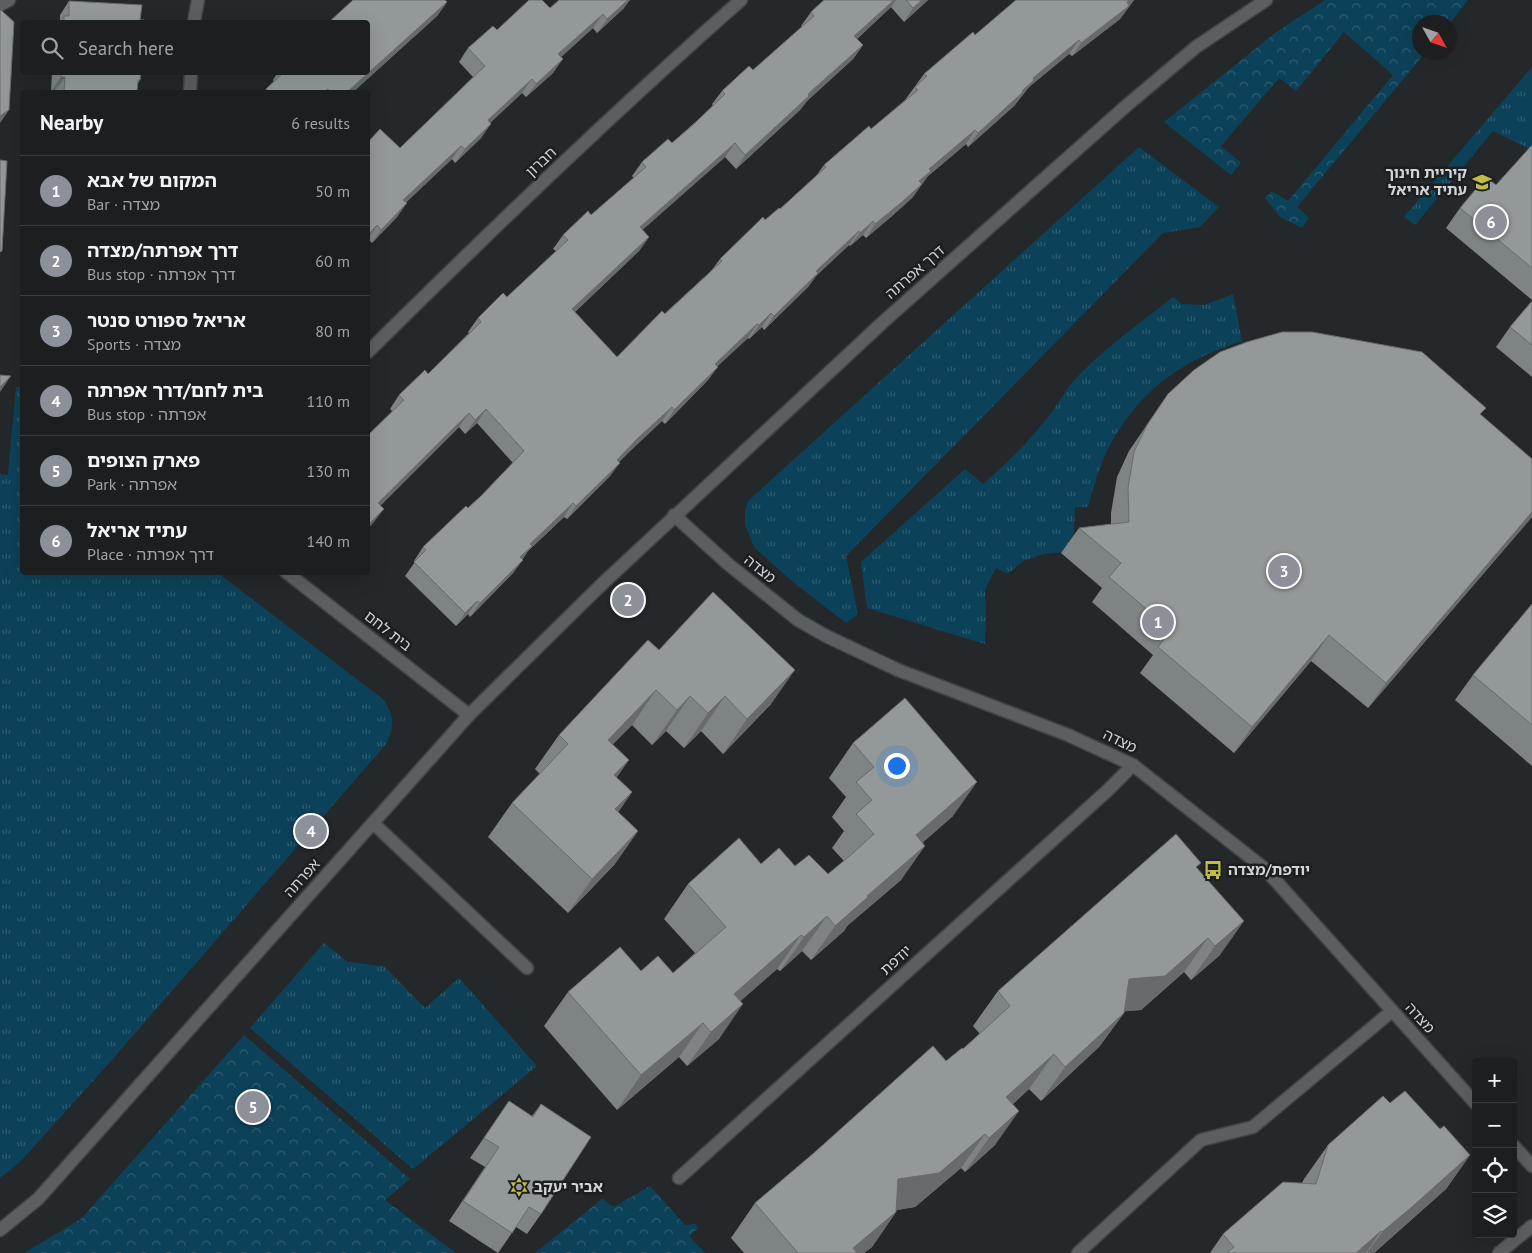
<!DOCTYPE html>
<html lang="en">
<head>
<meta charset="utf-8">
<style>
  body { margin:0; font-family:"PT Sans","Noto Sans Hebrew",sans-serif; background:#252729; color:#f1f3f6 }
  .controls { position:absolute; right:15px; bottom:15px; display:grid; overflow:hidden; border-radius:5px; box-shadow:0 5px 20px #0002 }
  .controls button { width:45px; height:45px; display:grid; place-items:center; padding:0; border:0; border-bottom:1px solid #3a3c3e; background:#1c1e20; color:#f1f3f6; font:25px sans-serif }
  .compass { position:absolute; left:1412px; top:15px; width:45px; height:45px; border-radius:50%; background:#1c1e20; box-shadow:0 5px 20px #0002; rotate:130deg }
  .you { position:absolute; left:896px; top:765px; width:18px; height:18px; margin:-12px; border:4px solid #fff; border-radius:50%; background:#1a73e8; box-shadow:0 0 0 8px #1a73e833 }
  .badge { display:grid; place-items:center; width:32px; height:32px; border-radius:50%; background:#8c9099; color:#fff; font-size:16px; font-weight:700 }
  .pin { position:absolute; translate:-50% -50%; border:2px solid #fff; box-shadow:0 1px 5px #0006 }
  .list { margin:0; padding:0; list-style:none }
  h2 { display:flex; justify-content:space-between; align-items:center; height:65px; margin:0; padding:0 20px; font-size:21px }
  h2 small { font-size:16px; font-weight:400; color:#a0a2a5 }
  .list li { display:grid; grid-template-columns:32px 1fr auto; gap:15px; align-items:center; box-sizing:border-box; height:70px; padding:0 20px; border-top:1px solid #3a3c3e }
  .list b { display:block; font-size:19px; white-space:nowrap }
  .list p { margin:0; font-size:16px; white-space:nowrap; color:#a0a2a5 }
  .list em { font-size:16px; font-style:normal; color:#a0a2a5 }
  .icon { flex:none; width:28px; height:28px; fill:none; stroke:currentColor; stroke-width:2; stroke-linecap:round; stroke-linejoin:round }
  .map { position:relative; flex:none; width:1532px; height:1253px; overflow:hidden }
  .search { position:absolute; background:#1c1e20; box-shadow:0 5px 20px #0002; left:20px; top:20px; width:350px; height:55px; display:flex; align-items:center; gap:12px; box-sizing:border-box; padding:0 18px; border-radius:5px; color:#a0a2a5; font-size:19px }
  .panel { position:absolute; background:#1c1e20; box-shadow:0 5px 20px #0002; left:20px; top:90px; width:350px; height:485px; border-radius:5px }
  .map>svg:first-child { display:block }
</style>
</head>
<body>
<div class="map">
<svg width="1532" height="1253" viewBox="0 0 1532 1253">
  <defs>
    <pattern id="grass-tufts" width="24" height="20" patternUnits="userSpaceOnUse" patternTransform="scale(1.25)"><rect width="24" height="20" fill="#0c4259"/><path d="M3 7l-1-3M5 7V3M7 7l1-3M15 17l-1-3M17 17v-4M19 17l1-3" fill="none" stroke="#2e5c70"/></pattern>
    <pattern id="park-crowns" width="20" height="18" patternUnits="userSpaceOnUse" patternTransform="scale(1.25)"><rect width="20" height="18" fill="#0c4259"/><path d="M2 6a3 3 0 1 1 6 0M12 15a3 3 0 1 1 6 0" fill="none" stroke="#2e5c70"/></pattern>
  </defs>
  <rect width="100%" height="100%" fill="#25282a"/>
  <g fill="url(#grass-tufts)">
    <polygon points="1532,67 1532,152 1524,146 1493,131 1415,225 1404,217"/>
    <polygon points="1139,147 1219,207 1200,227 1163,233 846,556 858,614 846,623 793,582 754,547 745,524 745,510 748,501"/>
    <path d="M1233,294L1242,341C1183,360 1140,389 1110,445C1100,464 1094,486 1088,507H1075L1073,551L1044,554L1023,561L1008,574L996,568L985,589L986,615L985,644L867,608L861,562L965,469L983,484C1007,464 1033,437 1052,412C1059,402 1064,393 1071,384C1101,350 1139,324 1173,297L1182,304L1205,305Z"/>
    <path d="M16,387H22V572L218,573L384,700C395,718 394,724 387,743L111,1061L20,1162L0,1178V474L8,475Z"/>
    <polygon points="324,943 348,962 384,966 425,1008 459,978 537,1066 413,1169 250,1028"/>
  </g>
  <g fill="url(#park-crowns)">
    <polygon points="1325,0 1468,0 1450,23 1420,22 1420,52 1425,53 1297,207 1309,218 1302,228 1280,217 1265,198 1272,191 1288,201 1393,75 1344,32 1296,91 1279,78 1221,146 1241,163 1231,175 1164,122 1275,33"/>
    <polygon points="244,1035 410,1179 385,1200 456,1253 24,1253 81,1219"/>
    <polygon points="650,1186 685,1225 695,1224 698,1228 689,1236 705,1253 535,1253 602,1199 614,1207"/>
  </g>
  <g fill="none" stroke-linecap="round" stroke-linejoin="round">
    <g stroke="#414345" stroke-width="15">
      <g id="minor">
        <polyline points="0,5 9,0"/>
        <polyline points="194,22 198,0"/>
        <polyline points="190,92 191,72"/>
        <path d="M368,352C489,232 613,113 741,0"/>
        <polyline points="674,515 728,564 798,620 826,636 898,670 1068,735 1133,765 1265,869 1476,1104"/>
        <polyline points="286,572 469,715"/>
        <polyline points="373,823 527,968"/>
        <polyline points="1513,1145 1532,1166"/>
        <polyline points="679,1178 1107,791 1133,765"/>
        <polyline points="0,1230 38,1199 469,715 600,586 882,323 1126,106 1196,47 1266,0"/>
        <polyline points="1078,1253 1201,1140 1253,1127 1392,1011"/>
        <polyline points="1499,1253 1532,1226"/>
      </g>
    </g>
    <use href="#minor" stroke="#5b5f62" stroke-width="12"/>
  </g>
  <g fill="#7e8484">
    <polygon points="824,0 928,0 904,22 891,7 857,39 863,45 853,59 807,101 800,110 736,169 725,157 642,230 649,237 639,251 575,312 617,357 711,271 720,259 765,220 780,209 816,176 824,165 871,129 905,100 924,74 975,35 1016,0 1134,0 1120,19 1072,56 1069,54 1029,87 1014,106 968,147 966,144 928,176 912,198 892,216 866,238 863,235 850,246 849,245 816,276 808,287 764,330 762,327 749,339 748,338 717,366 708,380 665,424 662,421 629,452 619,462 610,476 567,519 564,517 528,551 513,573 470,617 468,614 456,626 405,576 415,562 414,561 423,547 481,496 513,463 477,423 465,434 459,427 381,505 374,522 392,411 390,409 399,395 428,374 469,333 468,332 478,318 507,297 556,251 553,249 563,235 591,215 634,178 632,176 642,162 672,143 713,106 712,104 722,91 753,70 802,27 801,26 811,12"/>
    <polygon points="69,1 140,20 144,22 60,22 60,15"/>
    <polygon points="447,2 437,16 353,92 264,92 266,89 274,82 273,80 278,72 368,72"/>
    <polygon points="550,8 624,8 597,33 593,28 561,57 553,73 526,97 522,93 490,123 481,138 455,163 452,159 406,202 397,217 372,243 368,239 368,142 400,148 473,77 459,62 468,48 497,30"/>
    <polygon points="52,72 141,72 140,80 137,85 137,92 55,92 55,91 51,91"/>
    <polygon points="1532,145 1532,300 1446,228 1460,208 1496,185"/>
    <polygon points="1532,301 1532,377 1496,347 1510,327"/>
    <polygon points="1168,394 1480,415 1532,459 1532,517 1368,708 1311,661 1234,753 1140,673 1153,655 1092,602 1102,588 1061,553 1079,528 1111,524 1111,513 1117,477 1129,451"/>
    <polygon points="1532,604 1532,766 1455,700 1473,675"/>
    <polygon points="659,650 771,704 723,754 701,731 684,748 666,731 652,745 632,725 612,744 629,760 616,777 632,792 618,812 638,831 614,865 568,913 488,837 512,803 540,774 535,769 559,735"/>
    <polygon points="853,743 953,816 922,843 901,880 847,926 844,931 811,960 802,951 780,971 777,969 740,1001 719,1039 687,1066 679,1057 617,1110 544,1026 568,992 641,971 673,973 695,953 664,919 688,884 761,864 795,866 828,874 844,861 832,848 844,831 832,817 846,797 829,778"/>
    <polygon points="1197,868 1220,955 1191,980 1184,972 1141,1010 1124,1011 1124,1013 1099,1047 1041,1101 1029,1089 1013,1104 995,1145 965,1172 961,1168 915,1207 896,1210 896,1212 872,1247 864,1253 744,1253 731,1238 755,1203 963,1049 980,1034 973,1026 998,991"/>
    <polygon points="509,1101 532,1116 541,1104 541,1214 527,1234 516,1227 498,1253 449,1221 485,1167 470,1158"/>
    <polygon points="1390,1103 1440,1129 1470,1155 1446,1189 1374,1253 1210,1253 1223,1234 1302,1183 1304,1179 1328,1145"/>
  </g>
  <g fill="#676b6b">
    <polygon points="628,0 630,0 624,8 597,33 607,19"/>
    <polygon points="894,0 896,0 891,7 845,50 854,36"/>
    <polygon points="922,0 928,0 904,22 913,8"/>
    <polygon points="1129,0 1134,0 1120,19 1072,56 1081,43"/>
    <polygon points="447,2 437,16 353,92 347,92"/>
    <polygon points="603,14 593,28 549,68 558,54"/>
    <polygon points="1079,40 1069,54 1029,87 1014,106 968,147 978,133 1022,91 1033,78"/>
    <polygon points="863,45 853,59 807,101 800,110 736,169 745,155 808,94"/>
    <polygon points="563,59 553,73 526,97 536,84"/>
    <polygon points="61,77 65,77 55,91 51,91"/>
    <polygon points="532,79 522,93 478,134 488,120"/>
    <polygon points="9,110 0,123 0,116"/>
    <polygon points="491,124 481,138 455,163 465,149"/>
    <polygon points="975,130 966,144 928,176 912,198 892,216 866,238 875,224 919,181 929,169"/>
    <polygon points="735,143 725,157 630,241 640,227"/>
    <polygon points="461,146 452,159 394,214 403,200"/>
    <polygon points="407,203 397,217 372,243 381,230"/>
    <polygon points="873,221 863,235 850,246 860,233"/>
    <polygon points="377,225 368,239 368,235"/>
    <polygon points="859,231 849,245 816,276 808,287 764,330 774,316 816,271"/>
    <polygon points="649,237 639,251 563,323 572,309"/>
    <polygon points="771,313 762,327 749,339 759,325"/>
    <polygon points="757,324 748,338 705,378 715,364"/>
    <polygon points="718,367 708,380 665,424 674,410"/>
    <polygon points="11,376 0,392 0,387"/>
    <polygon points="672,407 662,421 629,452 607,473 617,460 638,438"/>
    <polygon points="486,409 477,423 465,434 475,420"/>
    <polygon points="469,413 459,427 369,517 378,503"/>
    <polygon points="620,463 610,476 567,519 576,506"/>
    <polygon points="573,503 564,517 528,551 522,560 520,557 530,544"/>
    <polygon points="384,509 374,522 368,529 368,525"/>
    <polygon points="1532,512 1532,517 1368,708 1386,683"/>
    <polygon points="523,560 513,573 470,617 480,603"/>
    <polygon points="477,601 468,614 456,626 465,613"/>
    <polygon points="1329,635 1311,661 1234,753 1252,727"/>
    <polygon points="795,670 771,704 723,754 747,719"/>
    <polygon points="656,690 632,725 584,774 608,740"/>
    <polygon points="690,696 666,731 652,745 677,710"/>
    <polygon points="725,696 701,731 684,748 708,713"/>
    <polygon points="629,760 605,794 614,775"/>
    <polygon points="977,782 953,816 892,869 916,835"/>
    <polygon points="632,792 608,827 615,809"/>
    <polygon points="638,831 614,865 568,913 592,879"/>
    <polygon points="925,846 901,880 847,926 844,931 811,960 835,926 867,896"/>
    <polygon points="827,916 802,951 780,971 804,937"/>
    <polygon points="1244,921 1220,955 1191,980 1215,946"/>
    <polygon points="801,935 777,969 710,1028 734,994"/>
    <polygon points="1208,938 1184,972 1141,1010 1105,1013 1129,979"/>
    <polygon points="743,1004 719,1039 687,1066 711,1032"/>
    <polygon points="1124,1013 1099,1047 1041,1101 1065,1067"/>
    <polygon points="703,1023 679,1057 617,1110 641,1075"/>
    <polygon points="1054,1054 1029,1089 982,1132 1006,1097"/>
    <polygon points="1019,1111 995,1145 965,1172 989,1138"/>
    <polygon points="985,1134 961,1168 915,1207 874,1214 898,1179"/>
    <polygon points="1470,1155 1446,1189 1374,1253 1367,1253 1382,1232"/>
    <polygon points="896,1212 872,1247 864,1253 850,1253 853,1248"/>
    <polygon points="1381,1231 1366,1253 1356,1253"/>
  </g>
  <g fill="#939999" stroke="#676b6b">
    <polygon points="353,0 445,0 447,2 347,92 331,92 328,89 323,92 270,92 266,89 284,72 368,72 368,22 329,22"/>
    <polygon points="529,0 542,0 550,8 559,0 628,0 607,19 603,14 558,54 563,59 536,84 532,79 488,120 491,124 465,149 461,146 403,200 407,203 381,230 377,225 368,235 368,142 380,129 400,148 485,66 468,48 493,26 497,30"/>
    <polygon points="824,0 894,0 854,36 863,45 808,94 809,96 745,155 735,143 640,227 649,237 572,309 617,357 662,311 665,314 722,261 720,259 763,217 765,220 779,208 780,209 826,167 824,165 869,126 871,129 918,90 915,87 927,76 924,74 973,32 975,35 1016,0 1129,0 1127,2 1129,6 1081,43 1079,40 1033,78 1034,80 1022,91 1023,92 978,133 975,130 929,169 931,171 919,181 922,184 902,202 875,224 873,221 860,233 859,231 816,271 818,273 774,316 771,313 759,325 757,324 715,364 718,367 674,410 672,407 638,438 617,460 620,463 576,506 573,503 530,544 532,546 520,557 523,560 480,603 477,601 465,613 414,562 426,550 423,547 466,506 468,508 481,496 524,451 486,409 475,420 469,413 378,503 384,509 368,525 368,435 404,400 399,395 425,370 428,374 481,322 478,318 503,293 507,297 568,240 563,235 588,211 591,215 646,167 642,162 668,139 672,143 694,124 725,94 722,91 749,66 753,70 814,16 811,12"/>
    <polygon points="906,0 922,0 913,8"/>
    <polygon points="69,1 142,5 140,20 144,20 144,22 64,22 64,16 69,16"/>
    <polygon points="0,10 1,10 14,22 9,110 0,116"/>
    <polygon points="61,72 141,72 140,80 138,80 137,92 64,92 65,77 61,77"/>
    <polygon points="1532,145 1532,268 1460,208 1486,177 1496,185"/>
    <polygon points="0,160 7,161 2,251 0,252"/>
    <polygon points="1532,301 1532,345 1510,327"/>
    <polygon points="1282,332 1312,332 1422,352 1486,408 1480,414 1532,459 1532,512 1386,683 1329,635 1252,727 1158,647 1171,630 1109,577 1121,563 1079,528 1129,522 1128,488 1134,452 1147,425 1168,394 1194,370 1220,352 1247,342"/>
    <polygon points="0,375 11,376 0,387"/>
    <polygon points="713,592 795,670 747,719 725,696 708,713 690,696 677,710 656,690 608,740 629,760 614,775 632,792 615,809 638,831 592,879 512,803 568,744 559,735 648,640 659,650"/>
    <polygon points="1532,604 1532,725 1473,675"/>
    <polygon points="905,698 977,782 916,835 925,846 867,896 868,897 835,926 827,916 804,937 801,935 734,994 743,1004 711,1032 703,1023 641,1075 568,992 620,947 641,971 658,956 673,973 726,927 688,884 739,838 761,864 779,848 795,866 809,855 828,874 852,854 874,834 856,814 872,800 856,782 874,767 853,743"/>
    <polygon points="1176,834 1201,863 1196,867 1244,921 1215,946 1208,938 1165,976 1129,979 1124,1013 1065,1067 1054,1054 1006,1097 1019,1111 989,1138 985,1134 939,1173 898,1179 896,1212 853,1248 857,1253 798,1253 755,1203 815,1152 933,1046 946,1061 962,1048 963,1049 1010,1006 998,991"/>
    <polygon points="1405,1091 1440,1129 1444,1126 1470,1155 1413,1206 1382,1232 1381,1231 1356,1253 1227,1253 1234,1247 1223,1234 1283,1182 1316,1184 1328,1145 1383,1096 1390,1103"/>
    <polygon points="509,1101 533,1117 541,1104 591,1137 541,1214 529,1207 512,1233 463,1201 499,1147 484,1138"/>
  </g>
  <defs>
    <g id="school-bare" transform="scale(1.5)"><path d="M0-5L7-2L0 1L-7-2ZM-4 1L0 2.5L4 1V4Q0 6-4 4Z" fill="#c1bd40" stroke="#1b1f21" stroke-width="2.5" paint-order="stroke"/></g>
    <g id="bus-bare" transform="scale(1.5)"><path d="M-5-6H5V4H4V6H2V4H-2V6H-4V4H-5ZM-3.5-4V0h7V-4ZM-3.5 1.2v1.5H-2V1.2ZM2 1.2v1.5H3.5V1.2Z" fill="#c1bd40" stroke="#1b1f21" stroke-width="2.5" paint-order="stroke"/></g>
    <g id="synagogue-bare" transform="scale(1.5)"><path d="M0-6.5L5.6 3.2H-5.6ZM0 6.5L5.6-3.2H-5.6Z" fill="#c1bd40" stroke="#1b1f21" stroke-width="2.5" paint-order="stroke"/></g>
  </defs>
  <g fill-rule="evenodd">
    <use href="#school-bare" x="1482" y="182"/>
    <use href="#bus-bare" x="1213" y="870"/>
    <use href="#synagogue-bare" x="519" y="1187"/>
  </g>
  <g text-anchor="middle" stroke-width="5" stroke-linejoin="round" paint-order="stroke">
    <g font-size="15" fill="#d1d3d5" stroke="#1b1f21">
      <text transform="translate(541 162) rotate(-43)" y="5">חברון</text>
      <text transform="translate(915 272) rotate(-41)" y="5">דרך אפרתה</text>
      <text transform="translate(760 569) rotate(38)" y="5">מצדה</text>
      <text transform="translate(388 631) rotate(38)" y="5">בית לחם</text>
      <text transform="translate(1120 741) rotate(26)" y="5">מצדה</text>
      <text transform="translate(302 878) rotate(-48)" y="5">אפרתה</text>
      <text transform="translate(896 960) rotate(-42)" y="5">יודפת</text>
      <text transform="translate(1420 1018) rotate(48)" y="5">מצדה</text>
    </g>
    <g font-size="15" font-weight="bold" fill="#d1d3d5" stroke="#1b1f21" text-anchor="start">
      <text x="1467" y="178" text-anchor="end">קיריית חינוך<tspan x="1467" dy="17">עתיד אריאל</tspan></text>
      <text x="1228" y="875">יודפת/מצדה</text>
      <text x="534" y="1192">אביר יעקב</text>
    </g>
  </g>
</svg>
<div class="controls">
<button>+</button>
<button>−</button>
<button><svg class="icon" aria-label="locate" viewBox="0 0 24 24"><circle cx="12" cy="12" r="6"/><path d="M12 2v4M12 18v4M2 12h4M18 12h4"/></svg></button>
<button><svg class="icon" aria-label="layers" viewBox="0 0 24 24"><path d="M12 4l9 5-9 5-9-5zM3 14l9 5 9-5"/></svg></button>
</div>
<svg class="compass" viewBox="-18 -18 36 36"><path d="M0-13l5 13h-10z" fill="#e53935"/><path d="M0 13l5-13h-10z" fill="#a0a2a5"/></svg>
<div class="you"></div>
<div class="pin badge" style="left:1158px;top:622px">1</div>
<div class="pin badge" style="left:628px;top:600px">2</div>
<div class="pin badge" style="left:1284px;top:571px">3</div>
<div class="pin badge" style="left:311px;top:831px">4</div>
<div class="pin badge" style="left:253px;top:1107px">5</div>
<div class="pin badge" style="left:1491px;top:222px">6</div>
<div class="search"><svg class="icon" aria-label="search" viewBox="0 0 24 24"><circle cx="10" cy="10" r="6"/><path d="M15 15l6 6"/></svg>Search here</div>
<section class="panel">
<h2>Nearby<small>6 results</small></h2>
<ul class="list">
<li><span class="badge">1</span><div><b>המקום של אבא</b><p>Bar · מצדה</p></div><em>50 m</em></li>
<li><span class="badge">2</span><div><b>דרך אפרתה/מצדה</b><p>Bus stop · דרך אפרתה</p></div><em>60 m</em></li>
<li><span class="badge">3</span><div><b>אריאל ספורט סנטר</b><p>Sports · מצדה</p></div><em>80 m</em></li>
<li><span class="badge">4</span><div><b>בית לחם/דרך אפרתה</b><p>Bus stop · אפרתה</p></div><em>110 m</em></li>
<li><span class="badge">5</span><div><b>פארק הצופים</b><p>Park · אפרתה</p></div><em>130 m</em></li>
<li><span class="badge">6</span><div><b>עתיד אריאל</b><p>Place · דרך אפרתה</p></div><em>140 m</em></li>
</ul>
</section>
</div>
</body>
</html>
